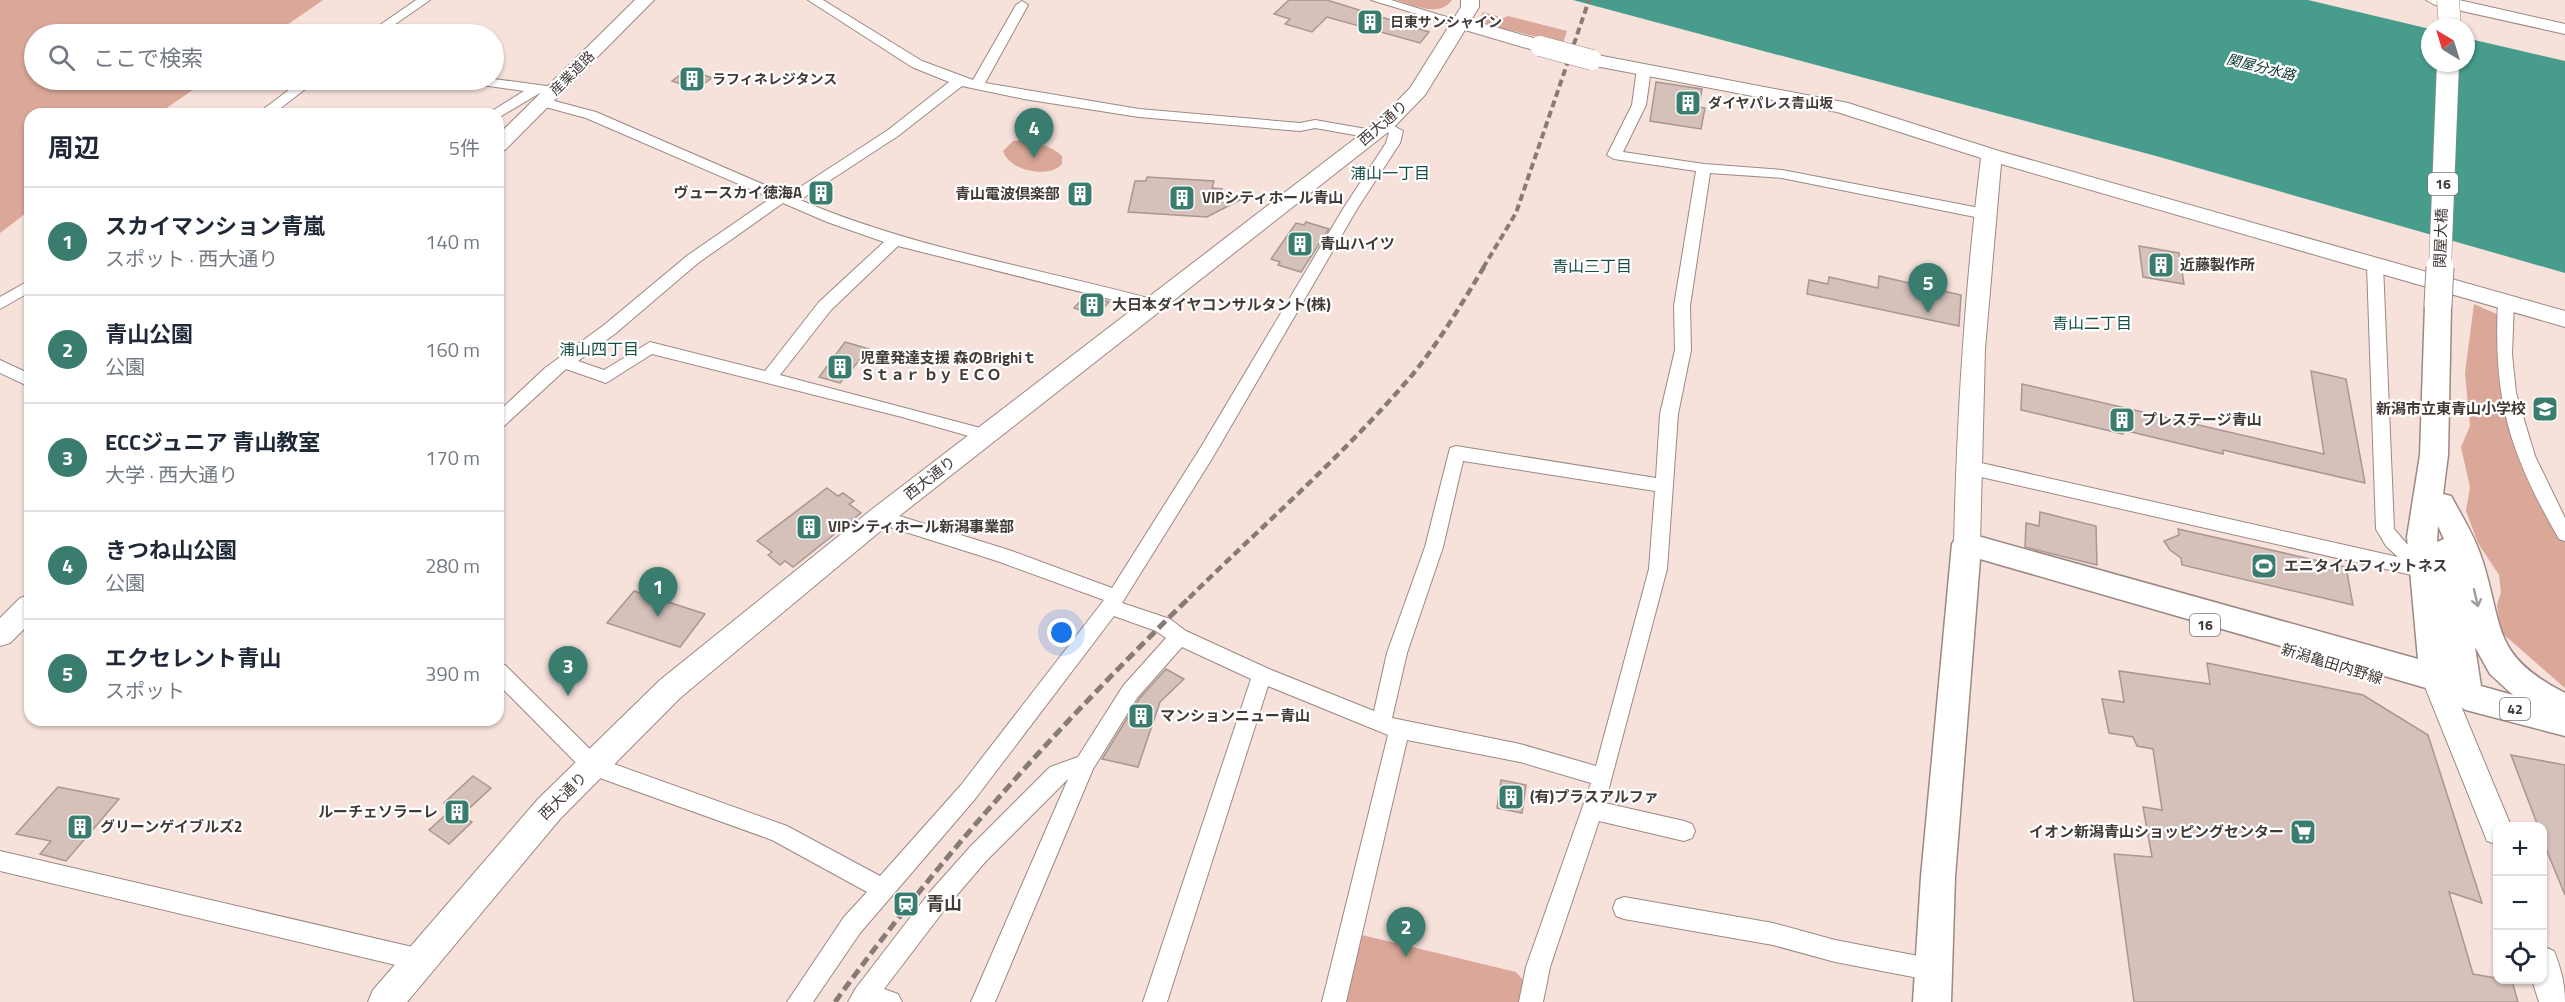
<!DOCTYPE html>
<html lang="ja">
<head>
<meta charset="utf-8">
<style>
  body { margin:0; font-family:"Titillium Web","Noto Sans JP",sans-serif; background:#f2f2f3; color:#1f2937 }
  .controls { position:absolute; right:18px; bottom:18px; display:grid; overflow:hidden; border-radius:12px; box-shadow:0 2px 4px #0004 }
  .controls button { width:54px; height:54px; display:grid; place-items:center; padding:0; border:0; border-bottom:2px solid #e0e1e3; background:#fff; color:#1f2937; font:30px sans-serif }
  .compass { position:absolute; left:2421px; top:18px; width:54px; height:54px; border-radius:50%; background:#fff; box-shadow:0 2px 4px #0004; rotate:322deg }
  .you { position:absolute; left:1062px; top:633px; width:21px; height:21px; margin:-15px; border:4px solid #fff; border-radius:50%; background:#1a73e8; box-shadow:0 0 0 9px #1a73e833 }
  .badge { display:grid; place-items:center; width:39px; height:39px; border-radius:50%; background:#3a7d6f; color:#fff; font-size:20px; font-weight:700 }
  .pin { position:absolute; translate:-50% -50px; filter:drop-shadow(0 2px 3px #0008) }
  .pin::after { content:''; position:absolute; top:32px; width:21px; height:18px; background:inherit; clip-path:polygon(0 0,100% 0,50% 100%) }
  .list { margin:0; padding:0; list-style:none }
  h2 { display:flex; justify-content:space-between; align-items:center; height:78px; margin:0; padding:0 24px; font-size:26px }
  h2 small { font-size:20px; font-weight:400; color:#747a83 }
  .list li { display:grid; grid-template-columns:39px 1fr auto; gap:18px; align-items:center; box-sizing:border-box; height:108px; padding:0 24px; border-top:2px solid #e0e1e3 }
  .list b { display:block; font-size:22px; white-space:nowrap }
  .list p { margin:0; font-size:20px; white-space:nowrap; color:#747a83 }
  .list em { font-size:20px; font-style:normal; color:#747a83 }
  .icon { flex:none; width:33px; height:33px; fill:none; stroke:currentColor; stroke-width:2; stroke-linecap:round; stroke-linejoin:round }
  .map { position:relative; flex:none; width:2565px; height:1002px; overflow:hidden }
  .search { position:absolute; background:#fff; box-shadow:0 2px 4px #0004; left:24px; top:24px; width:480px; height:66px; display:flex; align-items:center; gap:15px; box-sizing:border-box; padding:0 21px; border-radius:33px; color:#747a83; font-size:22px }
  .panel { position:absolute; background:#fff; box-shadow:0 2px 4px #0004; left:24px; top:108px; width:480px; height:618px; border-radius:18px }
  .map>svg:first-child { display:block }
</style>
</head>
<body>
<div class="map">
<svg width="2565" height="1002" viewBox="0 0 2565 1002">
  <rect width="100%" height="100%" fill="#f6e1db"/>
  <g fill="#daa799">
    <polygon points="0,0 323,0 274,34 34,34 34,80 207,80 158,114 30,114 30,210 0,233"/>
    <path d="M1396,0H1452C1440,18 1412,5 1396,0Z"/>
    <polygon points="1483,12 1504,18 1508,16 1567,31 1563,43 1488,25 1481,16"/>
    <path d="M1021,140C1036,142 1050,145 1062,156V164C1049,179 1009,171 1003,151L1013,141Z"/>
    <polygon points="2474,304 2501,316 2503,369 2565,540 2565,688 2501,632 2497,605 2501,592 2499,575 2478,543 2466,511 2470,487 2461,447 2470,426 2465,373"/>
    <polygon points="1362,935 1516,972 1523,980 1519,1002 1346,1002"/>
  </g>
  <polygon fill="#479c8b" points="1573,0 2308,0 2430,29 2430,63 2466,63 2466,38 2565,61 2565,273 2156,156"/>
  <g fill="#d5c0ba" stroke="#aa9691" stroke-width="1.5">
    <polygon points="1289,0 1327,0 1429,32 1420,43 1327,17 1312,32 1285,24 1290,19 1274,14"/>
    <polygon points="688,69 712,78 696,89 672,81"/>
    <polygon points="1656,82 1702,89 1699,107 1705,108 1701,129 1650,121"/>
    <polygon points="1147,177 1214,181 1212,188 1222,189 1220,195 1240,200 1207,217 1128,212 1135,181 1146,181"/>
    <polygon points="1306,222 1329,229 1301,272 1278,265 1280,262 1271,259 1296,223 1304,225"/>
    <polygon points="2139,246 2179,253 2184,284 2143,277"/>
    <polygon points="1879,276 1961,295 1959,326 1807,294 1809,280 1828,284 1829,277 1878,288"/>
    <polygon points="1086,295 1102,300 1109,302 1096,316 1074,308"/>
    <polygon points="845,342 869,349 840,383 819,377"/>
    <polygon points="2311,371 2346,379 2365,483 2223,450 2223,454 2123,430 2123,434 2021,410 2022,384 2324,454"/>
    <polygon points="827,488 838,496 843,493 854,501 849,504 861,513 793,567 785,561 780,565 768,555 772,552 757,541"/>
    <polygon points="2040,512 2096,526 2097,565 2025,547 2026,523 2039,526"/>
    <polygon points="2178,529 2346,567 2353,605 2182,565 2181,558 2170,550 2164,541 2179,535"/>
    <polygon points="634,591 705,614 680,647 607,623"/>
    <polygon points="2207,663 2363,695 2428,735 2482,903 2449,892 2473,974 2512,981 2518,1002 2134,1002 2114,854 2152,857 2143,807 2162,810 2153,749 2137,746 2133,737 2109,733 2102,699 2124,702 2119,671 2210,684"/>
    <polygon points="1166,669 1184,679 1160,702 1138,767 1102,759 1139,699"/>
    <polygon points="2511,755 2565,765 2565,895 2542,839 2542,826 2538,826"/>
    <polygon points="473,776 491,788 462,815 444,803"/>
    <polygon points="1501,780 1526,785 1522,813 1497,808"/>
    <polygon points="58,787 119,799 66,861 40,854 51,841 16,834"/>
    <polygon points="452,809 472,822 449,844 429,830"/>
  </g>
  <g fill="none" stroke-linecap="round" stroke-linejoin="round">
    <g stroke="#9c8983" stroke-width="2">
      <g id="street">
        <polygon points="416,0 430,0 381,34 367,34"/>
        <path d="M808,0H823L922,61L973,80L1016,5L1022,1L1028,5L985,83L1139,109L1300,123L1315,120L1372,130L1379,134L1372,138L1315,128L1300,131L1139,117L1024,99L962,86L898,136L800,200C915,249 1039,268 1159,301L1161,305L1159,309L1153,310L898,246L831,310L780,375L992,431L995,435L992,439L986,441L902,417L652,354L606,383L566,369L504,426L498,428V412L545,368L604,325L688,255L771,198L586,118L538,105V99L543,98L596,112L788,195L888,130L949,82L912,67ZM783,203L827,222L884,242L819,302L765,371L650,342L604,370L578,361L616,333L698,263Z"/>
        <polygon points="1371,0 1391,0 1466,23 1460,27"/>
        <path d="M1644,65L1651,69L1646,105L1623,152L1704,164L1782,170L1985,209L1992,214L1985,219L1782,178L1710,173L1690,306L1691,350L1678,414L1667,569L1605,803L1684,821L1692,824L1695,831L1692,838L1684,841L1599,821L1550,967L1543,1002H1519L1526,967L1591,783L1520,762L1407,740L1346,1002H1322L1388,735L1268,686L1167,1002H1143L1251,679L1182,647L1137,698L1093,769L995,1002H971L1068,779L986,861L945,909L884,989L898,994L902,1002H848L856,988L929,893L970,847L1050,767L1078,757L1123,686L1166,638L1156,631L1114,616L975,799L860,933L813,1002H787L844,917L867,892L772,840L586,773L498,684V663L505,665L600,759L787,826L880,876L961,785L1104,600L997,561L874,522L871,517L874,512L880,510L1009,550L1112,588L1201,447L1343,209L1386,143L1389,133L1378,125L1385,121L1403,131L1400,143L1357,209L1213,457L1122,603L1170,619L1186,631L1269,669L1374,711L1387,653L1425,547L1450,448L1456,446L1656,478L1660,414L1675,350L1674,306L1696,171L1614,159L1607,155L1632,105L1637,69ZM1463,461L1655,491L1649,569L1596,766L1520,744L1392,718L1407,653L1443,547Z"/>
        <polygon points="494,79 554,87 561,91 554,95 540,93 498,118 498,114 490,114 492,111 524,91 474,84 467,80"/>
        <polygon points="302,80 317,80 273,114 257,114"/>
        <polygon points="2375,260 2383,265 2394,529 2407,544 2431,557 2434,571 2432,576 2425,578 1968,474 1962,472 1959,467 1962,462 1968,460 2398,557 2386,546 2376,529 2367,265"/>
        <polygon points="30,280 30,292 0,309 0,297"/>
        <path d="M2506,297L2514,302L2512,354L2516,393L2535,456L2565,518V541L2559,539C2510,454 2493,401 2498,302Z"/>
        <polygon points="0,360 30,374 30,387 0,373"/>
        <polygon points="0,851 421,949 429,952 432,960 429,968 421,971 0,871"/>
        <polygon points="1624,897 1773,923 1835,940 1934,959 1942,962 1946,970 1942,978 1934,981 1835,962 1773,945 1624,919 1616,916 1613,908 1616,900"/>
      </g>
    </g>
    <g stroke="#9c8983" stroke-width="2">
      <g id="secondary">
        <polygon points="635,0 654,0 505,150 498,152 498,135"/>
        <polygon points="1461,0 1479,0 1479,7 1471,20 1547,42 1549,46 1540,52 1465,30 1425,95 1392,129 889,524 680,698 560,819 407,1002 368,1002 373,990 538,799 660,680 871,510 1378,121 1410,88 1461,7"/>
        <polygon points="2426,0 2459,0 2565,24 2565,34 2435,5"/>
        <path d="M1592,54L1848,103L1999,151L2565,311V327L2001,164L1985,349L1980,544L1976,551L1967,554L1958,551L1954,544C1957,415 1965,286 1981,158L1837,112L1585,64L1583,60Z"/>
        <polygon points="30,595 30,623 10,643 0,646 0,618 20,598"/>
        <polygon points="2435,665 2445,669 2449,677 2511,826 2498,826 2498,845 2487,841 2421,677 2425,669"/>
        <path d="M2542,946L2554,951C2561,969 2565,983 2565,1002H2539L2532,980H2542Z"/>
      </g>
    </g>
    <g stroke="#9c8983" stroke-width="3">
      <path id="primary" d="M2438,297L2447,299L2451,305L2448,455L2443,494L2451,496C2462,516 2475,537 2482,559C2504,628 2491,655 2565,693V736L2466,710L2426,688L1980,559L1955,877L1951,1002H1913L1921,877L1952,544L1957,536L1967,533L2418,659L2407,537L2420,455L2425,305L2429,299ZM2438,526L2444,539L2437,542ZM2475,647L2490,674L2513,695L2481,686Z"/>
    </g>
    <use href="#street" fill="#fff" fill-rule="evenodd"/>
    <use href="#secondary" fill="#fff" fill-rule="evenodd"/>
    <use href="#primary" fill="#fff" fill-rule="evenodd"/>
    <polyline stroke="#887b77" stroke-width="4" stroke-dasharray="7 4" stroke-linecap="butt" points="1483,268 1516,213 1589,0"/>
    <path stroke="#887b77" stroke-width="4.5" stroke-dasharray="8 4.5" stroke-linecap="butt" d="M1189,598C1264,524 1345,454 1413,374C1440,341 1462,303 1484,267"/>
    <path stroke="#887b77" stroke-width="5" stroke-dasharray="10 5" stroke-linecap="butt" d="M835,1002C943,853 1059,725 1191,596"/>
    <g stroke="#9c8983" stroke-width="21" stroke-linecap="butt">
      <polyline id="secondary-bridge" points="1540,46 1592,60"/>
    </g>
    <g stroke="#9c8983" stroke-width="23" stroke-linecap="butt">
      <g id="primary-bridge-far1">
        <polyline points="2448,0 2450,27"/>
        <polyline points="2440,268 2448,63"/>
      </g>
    </g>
    <g stroke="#9c8983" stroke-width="29" stroke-linecap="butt">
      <polyline id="primary-bridge" points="2438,305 2440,267"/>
    </g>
    <use href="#secondary-bridge" stroke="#fff" stroke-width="20"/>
    <use href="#primary-bridge-far1" stroke="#fff" stroke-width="22"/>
    <use href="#primary-bridge" stroke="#fff" stroke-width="27"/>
  </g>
  <defs><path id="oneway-shaft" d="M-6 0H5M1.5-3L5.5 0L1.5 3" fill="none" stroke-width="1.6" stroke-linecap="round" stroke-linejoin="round" transform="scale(1.5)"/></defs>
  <use stroke="#a09c9b" href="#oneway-shaft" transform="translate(2476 598) rotate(77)"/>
  <defs>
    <g id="building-square" transform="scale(1.35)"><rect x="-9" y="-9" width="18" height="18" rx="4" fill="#3a7d6f" stroke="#fff"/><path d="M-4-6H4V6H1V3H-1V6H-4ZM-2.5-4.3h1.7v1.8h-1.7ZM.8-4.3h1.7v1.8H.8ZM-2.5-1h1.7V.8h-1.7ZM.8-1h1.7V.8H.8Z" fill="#fff"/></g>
    <g id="school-square" transform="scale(1.35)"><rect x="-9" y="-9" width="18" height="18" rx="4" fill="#3a7d6f" stroke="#fff"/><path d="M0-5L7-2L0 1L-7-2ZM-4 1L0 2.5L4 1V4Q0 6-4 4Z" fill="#fff"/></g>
    <g id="stadium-square" transform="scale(1.35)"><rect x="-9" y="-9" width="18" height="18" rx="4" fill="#3a7d6f" stroke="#fff"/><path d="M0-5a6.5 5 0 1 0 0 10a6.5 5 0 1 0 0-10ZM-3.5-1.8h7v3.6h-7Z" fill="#fff"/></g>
    <g id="supermarket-square" transform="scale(1.35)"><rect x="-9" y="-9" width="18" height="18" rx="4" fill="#3a7d6f" stroke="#fff"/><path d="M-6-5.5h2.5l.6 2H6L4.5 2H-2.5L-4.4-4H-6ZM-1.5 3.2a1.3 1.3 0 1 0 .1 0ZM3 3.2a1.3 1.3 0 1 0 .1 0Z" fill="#fff"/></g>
    <g id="station-square" transform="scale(1.35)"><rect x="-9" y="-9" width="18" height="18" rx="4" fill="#3a7d6f" stroke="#fff"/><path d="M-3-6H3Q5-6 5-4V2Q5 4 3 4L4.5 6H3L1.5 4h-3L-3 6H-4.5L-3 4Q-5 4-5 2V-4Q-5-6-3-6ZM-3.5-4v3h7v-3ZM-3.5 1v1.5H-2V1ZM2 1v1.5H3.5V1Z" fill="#fff"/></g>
  </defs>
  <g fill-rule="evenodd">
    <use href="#building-square" x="1370" y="22"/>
    <use href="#building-square" x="692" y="79"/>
    <use href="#building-square" x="1688" y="103"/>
    <use href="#building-square" x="821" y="193"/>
    <use href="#building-square" x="1080" y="194"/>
    <use href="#building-square" x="1182" y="198"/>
    <use href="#building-square" x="1300" y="244"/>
    <use href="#building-square" x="2161" y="265"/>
    <use href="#building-square" x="1092" y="305"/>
    <use href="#building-square" x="840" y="367"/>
    <use href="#school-square" x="2545" y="409"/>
    <use href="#building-square" x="2122" y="420"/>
    <use href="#building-square" x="809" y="527"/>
    <use href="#stadium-square" x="2264" y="566"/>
    <use href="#building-square" x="1141" y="716"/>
    <use href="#building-square" x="1511" y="797"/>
    <use href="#building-square" x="457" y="812"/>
    <use href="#building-square" x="80" y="827"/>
    <use href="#supermarket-square" x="2303" y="832"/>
    <use href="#station-square" x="906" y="904"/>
  </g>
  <g text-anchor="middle" stroke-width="4.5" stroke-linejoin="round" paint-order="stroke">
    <g font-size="14" font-weight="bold" fill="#423a37" stroke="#fff" text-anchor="start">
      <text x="1390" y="27">日東サンシャイン</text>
      <text x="712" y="84">ラフィネレジタンス</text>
      <text x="1708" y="108">ダイヤパレス青山坂</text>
    </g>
    <g font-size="14" font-style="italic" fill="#0b342c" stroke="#fff">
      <text transform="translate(2261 67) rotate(14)" y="5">関屋分水路</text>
    </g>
    <g font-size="14" fill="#423a37" stroke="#fff">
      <text transform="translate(572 73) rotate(-45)" y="5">産業道路</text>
    </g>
    <g fill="#fff" stroke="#7b7573" stroke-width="1.5">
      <rect x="2428" y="173" width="30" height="22" rx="4.5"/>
      <rect x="2190" y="614" width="30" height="22" rx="4.5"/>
      <rect x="2500" y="698" width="30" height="22" rx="4.5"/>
    </g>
    <g font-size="14" font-weight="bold" fill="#423a37">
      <text x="2443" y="189">16</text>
      <text x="2205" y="630">16</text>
      <text x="2515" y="714">42</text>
    </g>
    <g font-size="15" fill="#423a37" stroke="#fff">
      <text transform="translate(1383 123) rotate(-41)" y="5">西大通り</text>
      <text transform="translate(2441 238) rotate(-88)" y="5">関屋大橋</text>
      <text transform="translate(930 478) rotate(-38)" y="5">西大通り</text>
      <text transform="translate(2332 664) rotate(17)" y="5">新潟亀田内野線</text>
      <text transform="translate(563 796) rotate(-45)" y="5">西大通り</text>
    </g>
    <g font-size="15" font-weight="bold" fill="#423a37" stroke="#fff" text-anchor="start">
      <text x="802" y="198" text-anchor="end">ヴュースカイ徳海A</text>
      <text x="1060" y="199" text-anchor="end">青山電波倶楽部</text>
      <text x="1202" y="203">VIPシティホール青山</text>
      <text x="1320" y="249">青山ハイツ</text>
      <text x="2180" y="270">近藤製作所</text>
      <text x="1112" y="310">大日本ダイヤコンサルタント(株)</text>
      <text x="860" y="363">児童発達支援 森のBrighiｔ<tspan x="860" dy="17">Ｓｔａｒ ｂｙ ＥＣＯ</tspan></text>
      <text x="2526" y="414" text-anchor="end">新潟市立東青山小学校</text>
      <text x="2142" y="425">プレステージ青山</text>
      <text x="828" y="532">VIPシティホール新潟事業部</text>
      <text x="2284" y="571">エニタイムフィットネス</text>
      <text x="1160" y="721">マンションニュー青山</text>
      <text x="1530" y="802">(有)プラスアルファ</text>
      <text x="438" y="817" text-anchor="end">ルーチェソラーレ</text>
      <text x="100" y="832">グリーンゲイブルズ2</text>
      <text x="2284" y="837" text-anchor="end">イオン新潟青山ショッピングセンター</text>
    </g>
    <g font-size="16" fill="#174e44" stroke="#fff">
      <text x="1390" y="179">浦山一丁目</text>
      <text x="1592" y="272">青山三丁目</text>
      <text x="2092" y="329">青山二丁目</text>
      <text x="599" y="355">浦山四丁目</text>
    </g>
    <g font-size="18" font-weight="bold" fill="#423a37" stroke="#fff" text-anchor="start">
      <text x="926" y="910">青山</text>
    </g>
  </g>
</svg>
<div class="controls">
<button>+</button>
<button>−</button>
<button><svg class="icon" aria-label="locate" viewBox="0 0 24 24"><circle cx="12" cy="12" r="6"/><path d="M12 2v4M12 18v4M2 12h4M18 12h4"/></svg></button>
</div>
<svg class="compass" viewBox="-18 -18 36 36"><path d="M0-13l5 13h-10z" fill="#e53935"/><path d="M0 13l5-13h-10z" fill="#747a83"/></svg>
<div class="you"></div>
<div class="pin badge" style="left:658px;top:617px">1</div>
<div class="pin badge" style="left:1406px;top:957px">2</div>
<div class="pin badge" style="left:568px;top:696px">3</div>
<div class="pin badge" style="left:1034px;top:158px">4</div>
<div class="pin badge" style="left:1928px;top:313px">5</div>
<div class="search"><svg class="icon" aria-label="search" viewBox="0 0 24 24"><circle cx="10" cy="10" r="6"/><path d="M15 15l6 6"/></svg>ここで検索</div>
<section class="panel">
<h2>周辺<small>5件</small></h2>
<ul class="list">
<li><span class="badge">1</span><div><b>スカイマンション青嵐</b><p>スポット · 西大通り</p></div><em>140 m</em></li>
<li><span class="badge">2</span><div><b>青山公園</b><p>公園</p></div><em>160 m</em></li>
<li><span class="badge">3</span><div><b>ECCジュニア 青山教室</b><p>大学 · 西大通り</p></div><em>170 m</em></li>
<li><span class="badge">4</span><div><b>きつね山公園</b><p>公園</p></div><em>280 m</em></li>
<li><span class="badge">5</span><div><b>エクセレント青山</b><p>スポット</p></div><em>390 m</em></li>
</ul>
</section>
</div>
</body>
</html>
